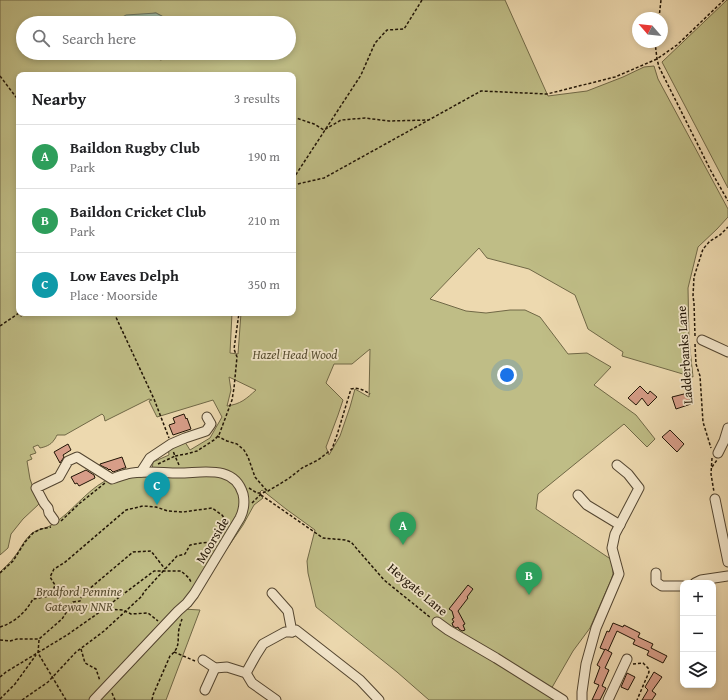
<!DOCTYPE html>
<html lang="en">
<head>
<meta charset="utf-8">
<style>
  body { margin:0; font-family:"Gentium Book Plus",serif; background:#f2f2f2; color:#202124 }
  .controls { position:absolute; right:12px; bottom:12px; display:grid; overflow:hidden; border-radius:8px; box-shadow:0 2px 6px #0003 }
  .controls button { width:36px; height:36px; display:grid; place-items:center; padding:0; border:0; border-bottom:1px solid #e0e0e0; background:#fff; color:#202124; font:20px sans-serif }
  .compass { position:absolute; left:632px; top:12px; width:36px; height:36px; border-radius:50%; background:#fff; box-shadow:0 2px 6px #0003; rotate:298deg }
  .you { position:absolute; left:507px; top:375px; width:14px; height:14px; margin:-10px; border:3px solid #fff; border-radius:50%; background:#1a73e8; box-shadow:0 0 0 6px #1a73e833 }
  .badge { display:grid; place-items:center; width:26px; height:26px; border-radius:50%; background:#8f2418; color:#fff; font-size:13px; font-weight:700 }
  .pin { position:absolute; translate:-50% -33px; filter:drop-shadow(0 1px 2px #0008) }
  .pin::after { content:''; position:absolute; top:21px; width:14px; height:12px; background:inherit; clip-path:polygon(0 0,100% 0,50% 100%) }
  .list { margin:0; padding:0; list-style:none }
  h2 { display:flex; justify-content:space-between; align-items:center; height:52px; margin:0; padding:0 16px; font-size:17px }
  h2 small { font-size:13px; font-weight:400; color:#757577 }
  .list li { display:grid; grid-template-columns:26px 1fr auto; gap:12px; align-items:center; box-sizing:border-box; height:64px; padding:0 16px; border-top:1px solid #e0e0e0 }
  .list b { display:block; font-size:15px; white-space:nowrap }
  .list p { margin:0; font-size:13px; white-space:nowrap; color:#757577 }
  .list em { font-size:13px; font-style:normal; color:#757577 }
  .icon { flex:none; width:22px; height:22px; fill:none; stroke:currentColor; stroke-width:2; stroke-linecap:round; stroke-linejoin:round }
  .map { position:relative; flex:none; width:728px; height:700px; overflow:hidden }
  .search { position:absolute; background:#fff; box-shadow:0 2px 6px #0003; left:16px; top:16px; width:280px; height:44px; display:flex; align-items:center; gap:10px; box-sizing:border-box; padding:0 14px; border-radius:22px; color:#757577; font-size:15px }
  .panel { position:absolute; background:#fff; box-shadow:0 2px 6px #0003; left:16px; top:72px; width:280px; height:244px; border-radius:8px }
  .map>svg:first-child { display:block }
</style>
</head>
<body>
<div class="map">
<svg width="728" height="700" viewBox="0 0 728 700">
  <rect width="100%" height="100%" fill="#edd9af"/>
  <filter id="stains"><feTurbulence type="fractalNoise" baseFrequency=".005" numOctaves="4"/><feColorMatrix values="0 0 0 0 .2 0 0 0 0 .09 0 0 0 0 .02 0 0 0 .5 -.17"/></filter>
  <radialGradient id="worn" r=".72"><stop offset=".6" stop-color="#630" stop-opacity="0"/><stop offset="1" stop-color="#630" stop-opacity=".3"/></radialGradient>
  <g fill="#bfbd86" stroke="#706846" fill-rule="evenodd">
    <path d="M0,0H505L548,96L587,91L623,77L644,67L654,66L658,79L728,209V217L717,229L698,247L688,288L689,340L693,377L622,356L623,352L588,329L575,295L529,269L487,258L479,248L430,299L466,311L486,313L510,310H525L540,317L568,354L587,353L611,367L594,385L636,415L655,439L647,447L624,424L538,494L536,509L612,560L613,574L611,580L590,628L573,651L550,691L434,619L435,623L556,700H429L397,672L316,607L308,573L307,561L315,530L286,509L262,490L260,492V495L263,498L254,505L243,525L207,578L92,700H0V572C5,567 11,562 15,556C20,550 23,542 29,536C36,528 45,530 53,524C72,512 85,492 105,481C109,480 112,477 116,476C128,473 141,472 152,471L153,462L169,455L168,446L185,442L190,450L210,438L222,417L213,400L157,417L149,401L152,400L149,399L105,421L104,416L102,414L65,435H57C56,437 55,439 54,440C51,445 45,447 40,448L38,445L33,447L36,453L30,455L32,459L27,461L30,479L39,504L23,519L11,534L8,548L0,555ZM156,13L175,23H289V53H172L161,60L151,57L145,53H23V23H121L120,19ZM19,75H293V313H241L238,354L230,353L232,313H24L21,317V313H19ZM370,349L369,397L355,389L350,407L340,436L329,455L326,447L338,415L343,400L326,383L334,364H352ZM229,377L256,390C246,399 241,404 227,406L231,390Z"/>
    <polygon points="727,0 728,0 728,188 662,62"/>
    <polygon points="183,609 200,610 166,700 95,700"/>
  </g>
  <polygon fill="#99baa9" stroke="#697867" points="156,13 175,23 121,23 119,19 126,15"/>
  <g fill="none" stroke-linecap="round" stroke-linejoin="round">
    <polyline stroke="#5c6757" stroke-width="1" points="125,23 125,20 127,19 155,17 167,23"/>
  </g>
  <g fill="#d79d88" stroke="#201405">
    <polygon points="640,386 648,394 650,391 657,397 648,406 642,398 636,405 628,398"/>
    <polygon points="688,393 691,404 676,409 672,397"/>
    <polygon points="184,414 186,419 187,418 191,429 173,435 169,425 175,423 173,418"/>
    <polygon points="670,430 684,444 677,452 662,437"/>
    <polygon points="68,444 71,450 63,455 64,457 60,463 54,452"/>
    <polygon points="122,457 126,468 124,468 113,472 110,469 109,470 107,468 106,468 100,465 100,464"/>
    <polygon points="86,470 94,475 95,478 79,486 77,483 75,484 71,477"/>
    <polygon points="468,585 473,589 467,597 468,598 458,611 465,624 463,625 465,630 462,631 459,629 458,627 456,628 453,626 452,623 454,622 452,619 454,618 452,611 449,609"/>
    <polygon points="613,623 623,627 624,625 640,633 638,637 653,644 651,648 667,656 663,663 647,655 649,651 633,644 635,640 617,631 608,651 600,648 607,631 609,632"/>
    <polygon points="605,649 612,653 605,668 609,670 602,686 606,688 600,700 592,700 599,685 594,683 600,667 597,665"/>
    <polygon points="654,672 662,677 652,691 656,694 652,700 642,700 648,690 645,687"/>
    <polygon points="627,673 635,677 628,690 621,687"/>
  </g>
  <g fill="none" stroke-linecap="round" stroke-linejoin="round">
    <g stroke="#534530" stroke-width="11">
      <g id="minor">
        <polyline points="702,340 728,352"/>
        <polyline points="718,453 724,441 728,428"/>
        <polyline points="141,472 150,458 171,444 185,438 206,431 211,424 207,417"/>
        <polyline points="578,495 587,505 620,525"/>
        <polyline points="715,499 728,562"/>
        <path d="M54,520L49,513L48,508L44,503L36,488L59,477L68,461L77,457L112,479C117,477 122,475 127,474C143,470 162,473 179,473C202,473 234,464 243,494C245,503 244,510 240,518L194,594L187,603L178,611L94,700"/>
        <polyline points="656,573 656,582 662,586 683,586"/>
        <polyline points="695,583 701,580 728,576"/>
        <polyline points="272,593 288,611 292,632"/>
        <polyline points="437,622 448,630 496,658 563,700"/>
        <polyline points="203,660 215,668 227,667 246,673 252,683 276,700"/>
        <polyline points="246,673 256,655 263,644 285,632 292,632 296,630 360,680 379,700"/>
        <polyline points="205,690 215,668"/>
        <polyline points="582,700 582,692 586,664 596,628 619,574 612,548 615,534 639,488 628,474 617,465"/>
        <polyline points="608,700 627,659"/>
      </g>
    </g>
    <g stroke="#201405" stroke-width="1.5" stroke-dasharray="3 2" stroke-linecap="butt">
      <polyline points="659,18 661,0"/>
      <polyline points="655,42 657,59 659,67 711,171 728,201"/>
      <polyline points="0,76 19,101"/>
      <polyline points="293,117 314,124 324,130 341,120 365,118 389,121 428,120"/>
      <polyline points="293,179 361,75 375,43 387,30 404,29 422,0"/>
      <polyline points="293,185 324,178 481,91 547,94 615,77 657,59 677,45 724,0"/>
      <polyline points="114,313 154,399 169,438"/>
      <polyline points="0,326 19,313"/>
      <polyline points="695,336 694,303 693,296 694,277 703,249 710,241 720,235 728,227"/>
      <polyline points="695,344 696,364 700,376 703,422 711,448"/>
      <polyline points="217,436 227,441 237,444 244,450 248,457 255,477 267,491"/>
      <polyline points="712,458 711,474 714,492"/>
      <polyline points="158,464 175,456 173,451"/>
      <polyline points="179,465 175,456 186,454 197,451 214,440 219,435 232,400 234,388 237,357 234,349 239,313"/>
      <polyline points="712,467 717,460"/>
      <polyline points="249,488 257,493 262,493"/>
      <polyline points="261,495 323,538 345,540 351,542 384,580 431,618"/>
      <path d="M252,503L262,493L268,491L288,479L302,468L318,460L332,449L337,435L351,389C358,387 364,390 370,394"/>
      <polyline points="61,521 80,503 105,483"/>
      <polyline points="0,573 13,561 25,542 33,533 41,529 51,527"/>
      <polyline points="105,608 154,571 181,571 189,578 191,582"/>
      <path d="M0,627C14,623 26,612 33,599L51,596L55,585L50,577L54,569L64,563L126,510L143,506L156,507L168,511L183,512L212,508L222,515L228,523"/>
      <polyline points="0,640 10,641 17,639 39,639 62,619 73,602 80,601 82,595 133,552 151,551 165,569"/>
      <polyline points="39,640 38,653 66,700"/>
      <polyline points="81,649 85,663 96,669 100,681"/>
      <polyline points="174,652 195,661"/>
      <polyline points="633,664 643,663 648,668 649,672 637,700"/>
      <polyline points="0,677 6,672 67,635 104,609 123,610 131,614 148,613 158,621"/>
      <polyline points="112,693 115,700"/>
      <polyline points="0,699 15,684 36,655"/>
      <polyline points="22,700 48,682 76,652 104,631 142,596 144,592 177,556 185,554 190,545 201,543 215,542 217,541"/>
      <path d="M152,700L153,695L170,656C181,647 177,641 179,629C180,625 181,622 182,619"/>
    </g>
    <use href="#minor" stroke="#f3e6cb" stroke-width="9"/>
  </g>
  <g text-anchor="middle" stroke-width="3.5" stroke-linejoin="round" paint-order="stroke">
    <g font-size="13" font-style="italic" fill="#584f32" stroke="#f3e6cb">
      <text x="295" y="359">Hazel Head Wood</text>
      <text x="79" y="596">Bradford Pennine<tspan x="79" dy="15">Gateway NNR</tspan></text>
    </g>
    <g font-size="13" fill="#201405" stroke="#f3e6cb">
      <text transform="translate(684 355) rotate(-94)" y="5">Ladderbanks Lane</text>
      <text transform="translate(212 540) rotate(-59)" y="5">Moorside</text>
      <text transform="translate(418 589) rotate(40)" y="5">Heygate Lane</text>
    </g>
  </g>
  <rect width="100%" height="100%" filter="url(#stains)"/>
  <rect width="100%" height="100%" fill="url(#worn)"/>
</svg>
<div class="controls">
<button>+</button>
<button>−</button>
<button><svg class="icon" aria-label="layers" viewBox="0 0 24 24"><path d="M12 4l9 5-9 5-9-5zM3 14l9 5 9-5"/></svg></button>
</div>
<svg class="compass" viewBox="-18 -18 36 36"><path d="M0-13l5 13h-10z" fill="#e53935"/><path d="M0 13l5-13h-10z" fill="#757577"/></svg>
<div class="you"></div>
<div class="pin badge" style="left:403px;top:545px;background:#2e9e5b">A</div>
<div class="pin badge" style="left:529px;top:595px;background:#2e9e5b">B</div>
<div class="pin badge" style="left:157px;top:505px;background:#0f9aa8">C</div>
<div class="search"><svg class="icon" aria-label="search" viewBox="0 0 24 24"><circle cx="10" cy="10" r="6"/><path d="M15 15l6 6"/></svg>Search here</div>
<section class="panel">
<h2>Nearby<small>3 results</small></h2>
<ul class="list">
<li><span class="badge" style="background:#2e9e5b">A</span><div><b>Baildon Rugby Club</b><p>Park</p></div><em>190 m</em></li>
<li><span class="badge" style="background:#2e9e5b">B</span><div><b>Baildon Cricket Club</b><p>Park</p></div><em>210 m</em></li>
<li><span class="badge" style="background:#0f9aa8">C</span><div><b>Low Eaves Delph</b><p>Place · Moorside</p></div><em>350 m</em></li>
</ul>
</section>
</div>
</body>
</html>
